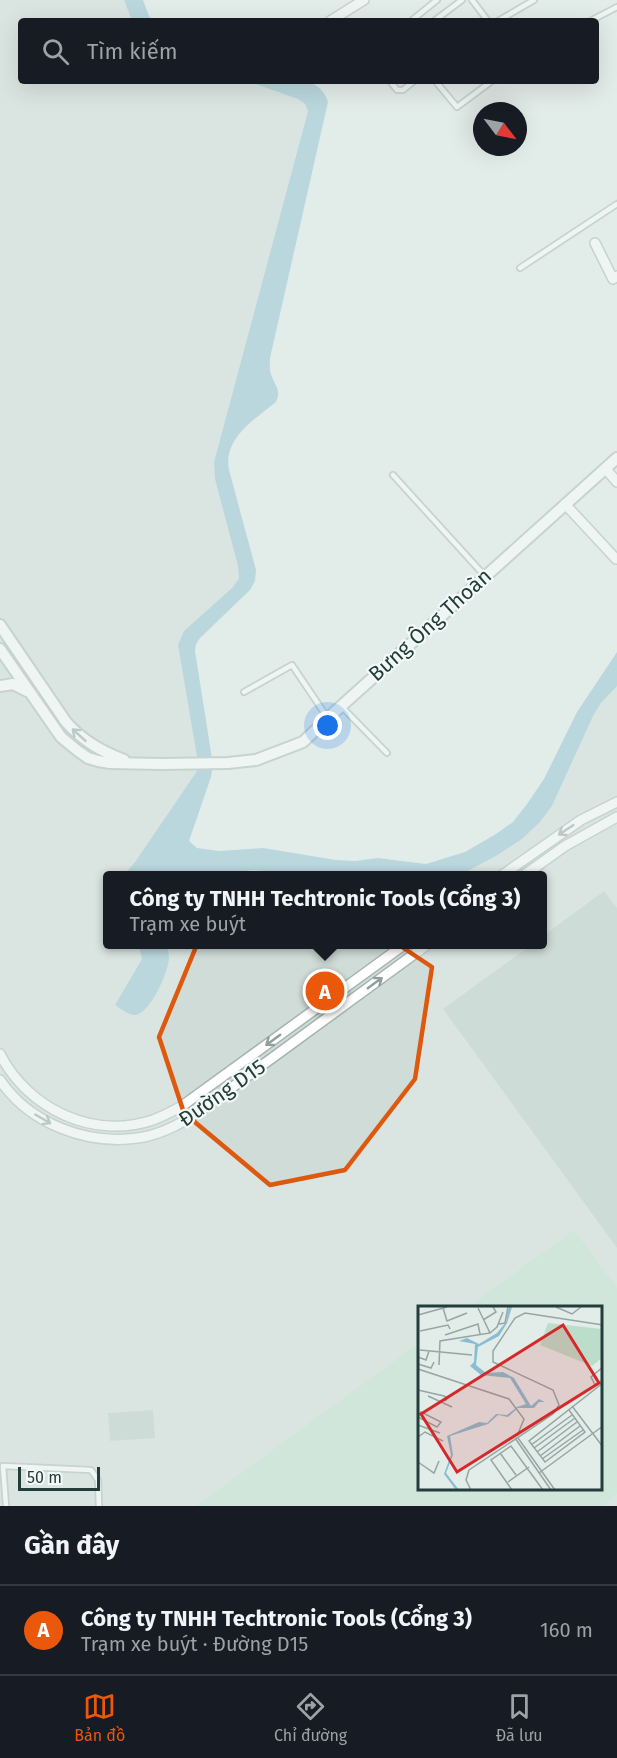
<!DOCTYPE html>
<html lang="vi">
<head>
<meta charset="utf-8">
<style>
  body { margin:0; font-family:"Fira Sans",sans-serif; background:#20242c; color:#f1f3f6 }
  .compass { position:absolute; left:473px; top:102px; width:54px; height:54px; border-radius:50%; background:#171b24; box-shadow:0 6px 24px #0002; rotate:122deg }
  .scale { position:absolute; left:18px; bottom:15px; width:82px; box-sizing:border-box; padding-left:6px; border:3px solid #223d3a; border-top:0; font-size:16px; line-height:21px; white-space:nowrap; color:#223d3a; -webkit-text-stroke:4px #f3f9f6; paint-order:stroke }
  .you { position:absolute; left:328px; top:726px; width:21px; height:21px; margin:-15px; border:4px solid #fff; border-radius:50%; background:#1a73e8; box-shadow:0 0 0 9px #1a73e833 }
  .badge { display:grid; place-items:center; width:39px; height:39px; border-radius:50%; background:#ea580c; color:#fff; font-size:20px; font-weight:700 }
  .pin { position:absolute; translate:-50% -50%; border:3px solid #fff; box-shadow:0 2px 6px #0006 }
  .popup { position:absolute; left:103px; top:871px; width:444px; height:78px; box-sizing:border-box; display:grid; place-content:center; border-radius:6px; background:#171b24; filter:drop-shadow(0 2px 4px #0005); font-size:20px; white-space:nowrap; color:#9ea1a6 }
  .popup b { font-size:22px; color:#f1f3f6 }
  .popup::after { content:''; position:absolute; left:50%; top:100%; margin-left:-12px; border:12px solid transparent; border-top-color:#171b24 }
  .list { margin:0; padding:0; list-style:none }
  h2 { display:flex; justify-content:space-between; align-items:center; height:78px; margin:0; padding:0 24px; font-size:26px }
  h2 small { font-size:20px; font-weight:400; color:#9ea1a6 }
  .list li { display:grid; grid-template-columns:39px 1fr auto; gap:18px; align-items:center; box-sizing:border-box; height:90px; padding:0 24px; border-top:2px solid #363941 }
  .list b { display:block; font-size:22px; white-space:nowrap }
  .list p { margin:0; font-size:20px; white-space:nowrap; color:#9ea1a6 }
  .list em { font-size:20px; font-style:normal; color:#9ea1a6 }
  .icon { flex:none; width:33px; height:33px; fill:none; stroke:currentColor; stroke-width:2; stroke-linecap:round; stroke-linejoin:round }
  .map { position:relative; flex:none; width:617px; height:1506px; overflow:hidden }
  .search { position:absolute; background:#171b24; box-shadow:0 6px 24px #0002; left:18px; right:18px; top:18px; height:66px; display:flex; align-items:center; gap:15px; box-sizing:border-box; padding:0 21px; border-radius:6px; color:#9ea1a6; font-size:22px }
  .sheet { height:168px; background:#171b24 }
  nav { display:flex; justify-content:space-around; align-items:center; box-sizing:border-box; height:84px; border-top:2px solid #363941; background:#171b24; font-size:16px; color:#9ea1a6 }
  nav a { display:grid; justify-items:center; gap:3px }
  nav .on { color:#ea580c }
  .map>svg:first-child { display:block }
</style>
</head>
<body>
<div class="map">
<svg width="617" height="1506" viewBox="0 0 617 1506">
  <rect width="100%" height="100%" fill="#e2ece9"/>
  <g fill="#d0dcd8" fill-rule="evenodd">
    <path d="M0,0H124L132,21H21V81H247L298,99L305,104L308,111L214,462L238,566L239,578L233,587L184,631L199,768L135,862L123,875L107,876V944L139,945L140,947L143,955V1011L152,1001L167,969V945L542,944V876L460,875L496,856L522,839L540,822L552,806L594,714L601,703L617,686V1506H0ZM419,1308H600V1490H419Z"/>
    <polygon points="253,870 275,872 292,875 160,876 216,875"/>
  </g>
  <polygon fill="#bbddc9" points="574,1230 617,1288 617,1493 604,1506 196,1506 419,1343 419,1490 600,1490 600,1308 467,1308"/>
  <g fill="#8abdd1">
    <polygon points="124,0 143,0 149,16 153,21 132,21"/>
    <path d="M247,81H306C318,85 324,90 328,102L270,358C270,363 269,369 271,374C274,385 282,390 276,402C254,420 223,438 229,470L256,570L255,581L250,590L200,638L196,644L195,651L213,765L211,777L189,841L197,848L220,851L263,848L336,860L355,861L378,858L426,864L465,852L496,834L513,822L527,804L544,779L577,712L617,652V686L601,703L594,714L552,806L540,822L522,839L496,856L460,875L292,876L275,872L253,870L216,875L123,876L135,862L199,768L178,645L184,631L233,587L239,578L238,566L215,479L214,462L308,111L305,104L298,99Z"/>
    <path d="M139,945H167C168,949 169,954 169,959C168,972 151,1012 136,1015C129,1016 120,1008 115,1005L142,959Z"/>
  </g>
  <g fill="#b7c7c2">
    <polygon points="604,891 617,908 617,1248 443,1009 531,945 543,945 543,936"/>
    <polygon points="153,1410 155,1438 110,1441 108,1413"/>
  </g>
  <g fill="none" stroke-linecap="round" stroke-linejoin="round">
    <g stroke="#a5b4b1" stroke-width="8">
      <g id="service">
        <polyline points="472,0 488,21"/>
        <polyline points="411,21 437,0"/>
        <polyline points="434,21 462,0"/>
        <polyline points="498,21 534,0"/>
        <polyline points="590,21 617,7"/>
        <polyline points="390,81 397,90 403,90 414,81"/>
        <polyline points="437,81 437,83 457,107 492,81"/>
        <polyline points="520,268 617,204"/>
        <polyline points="393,475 484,575"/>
        <polyline points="244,692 292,665 327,717"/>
        <polyline points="341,706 387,753"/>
        <polyline points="6,1506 3,1466 91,1470 98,1480 99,1506"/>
      </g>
    </g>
    <g stroke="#a5b4b1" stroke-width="12">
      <g id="minor">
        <polyline points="330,21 364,0"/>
        <polyline points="595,243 613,279 617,276"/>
        <polyline points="605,468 617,482"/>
        <polyline points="565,504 616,559"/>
        <polyline points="501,876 581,820 617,802"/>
        <polyline points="523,876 565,846 617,817"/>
        <path d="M0,1054C28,1109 93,1140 153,1120C163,1116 173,1111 182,1106L405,944"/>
        <path d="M0,1080C30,1124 86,1145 138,1138C159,1135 179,1125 197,1113L428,944"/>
      </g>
    </g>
    <g stroke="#a5b4b1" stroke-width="14">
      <g id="tertiary">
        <path d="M0,625L66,722C83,741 101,751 124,760"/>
        <polyline points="0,649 61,737 78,751 88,758 98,761 110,763 161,764 228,763 256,760 303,742 328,718 617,458"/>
        <polyline points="0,686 13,684 27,691"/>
      </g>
    </g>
    <use href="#service" stroke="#fff" stroke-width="4.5"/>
    <use href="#minor" stroke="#fff" stroke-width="9"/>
    <use href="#tertiary" stroke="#fff" stroke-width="10"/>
  </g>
  <defs><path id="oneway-shaft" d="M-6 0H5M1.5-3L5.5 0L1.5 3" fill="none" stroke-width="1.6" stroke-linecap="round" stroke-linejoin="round" transform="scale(1.5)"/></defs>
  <g stroke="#909e9c">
    <use href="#oneway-shaft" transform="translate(79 735) rotate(-138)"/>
    <use href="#oneway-shaft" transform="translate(566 830) rotate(147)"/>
    <use href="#oneway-shaft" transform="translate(375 983) rotate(-36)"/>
    <use href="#oneway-shaft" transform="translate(273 1040) rotate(144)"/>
    <use href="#oneway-shaft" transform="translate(43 1119) rotate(30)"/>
  </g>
  <path d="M0 0H617V1506H0ZM300,879L432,967L415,1079L345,1170L270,1185L184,1113L159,1037L198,942Z" fill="#e2ece9" fill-opacity=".55" fill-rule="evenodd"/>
  <path fill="none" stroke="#de580e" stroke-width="4.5" stroke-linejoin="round" d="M300,879L432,967L415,1079L345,1170L270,1185L184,1113L159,1037L198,942Z"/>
  <g text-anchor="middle" stroke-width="4.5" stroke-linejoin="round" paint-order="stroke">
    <g font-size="21" fill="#223d3a" stroke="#f3f9f6">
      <text transform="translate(430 625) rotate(-42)" y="7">Bưng Ông Thoàn</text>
      <text transform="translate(222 1093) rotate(-35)" y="7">Đường D15</text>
    </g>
  </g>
  <g transform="translate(418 1306)">
    <rect width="184" height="184" fill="#e2ece9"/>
    <path d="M130,17L184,23V52L174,60L122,39Z" fill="#bbddc9"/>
    <path d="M91,1H94L89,17L81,30L60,41L58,59L68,67L85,66L96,72L113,100L121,93L127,96H121L116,102H100L90,111L80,109L70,118L32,130L35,149L28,167L41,184H38L26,168L33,149L29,130L61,116L69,117L78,108L89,109L99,101L108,98L92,72L63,69L52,60L56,56L57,38L41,35L49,32L61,38L79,27L88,16Z" fill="#8abdd1"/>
    <path fill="none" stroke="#95a6a3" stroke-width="1.5" d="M138,1L154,8L163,1M25,2L29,15L49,7M0,9V50M0,9L29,1M65,14L78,6L75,1M81,18L87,17L90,1M2,25L30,19L32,23M72,27L79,21L85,6M27,29L60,18L62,28M2,44L54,49M0,51L8,54L11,45M0,58L13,62L16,56M21,59L22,35L72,27L60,2M185,61L173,71L177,79L185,74M0,63L91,93L106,113L99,130M0,84L26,90L30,92L27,95M10,90L34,101M154,100L185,141M151,104L167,126L127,156L111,135L185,77M0,111L3,106L23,116L19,121L0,111M0,119L22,127M0,131L7,126L25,135M97,132L133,184M100,132L137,184M113,139L154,109M116,142L157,112M119,146L159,116M82,147L98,169M122,150L162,120M124,153L165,124M0,156L16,167L21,155M121,167L185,120M90,176L111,161M53,184L48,174L51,164L135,108L141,99L135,84L75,56V45L97,12L107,7L185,19M94,184L73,154L93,140L125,184"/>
    <path fill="#d62828" fill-opacity="0.15" stroke="#d62828" stroke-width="3" d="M145,19L181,77L39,166L3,108Z"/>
    <rect width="184" height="184" fill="none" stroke="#223d3a" stroke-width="3"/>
  </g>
</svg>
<svg class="compass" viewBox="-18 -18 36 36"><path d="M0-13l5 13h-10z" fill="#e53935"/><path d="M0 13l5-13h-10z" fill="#9ea1a6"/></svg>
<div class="scale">50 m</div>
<div class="you"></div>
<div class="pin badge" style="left:325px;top:991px">A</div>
<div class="popup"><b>Công ty TNHH Techtronic Tools (Cổng 3)</b>Trạm xe buýt</div>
<div class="search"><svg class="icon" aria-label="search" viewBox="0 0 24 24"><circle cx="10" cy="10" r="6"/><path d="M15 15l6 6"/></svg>Tìm kiếm</div>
</div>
<section class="sheet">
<h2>Gần đây<small></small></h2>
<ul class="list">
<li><span class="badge">A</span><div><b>Công ty TNHH Techtronic Tools (Cổng 3)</b><p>Trạm xe buýt · Đường D15</p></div><em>160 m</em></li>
</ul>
</section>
<nav>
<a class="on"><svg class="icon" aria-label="map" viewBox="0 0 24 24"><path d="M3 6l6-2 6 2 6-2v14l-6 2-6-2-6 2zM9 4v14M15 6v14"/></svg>Bản đồ</a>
<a><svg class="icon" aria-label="directions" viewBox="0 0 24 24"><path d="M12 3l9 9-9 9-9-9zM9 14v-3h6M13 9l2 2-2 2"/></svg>Chỉ đường</a>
<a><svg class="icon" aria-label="saved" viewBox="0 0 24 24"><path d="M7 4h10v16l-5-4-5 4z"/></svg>Đã lưu</a>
</nav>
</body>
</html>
